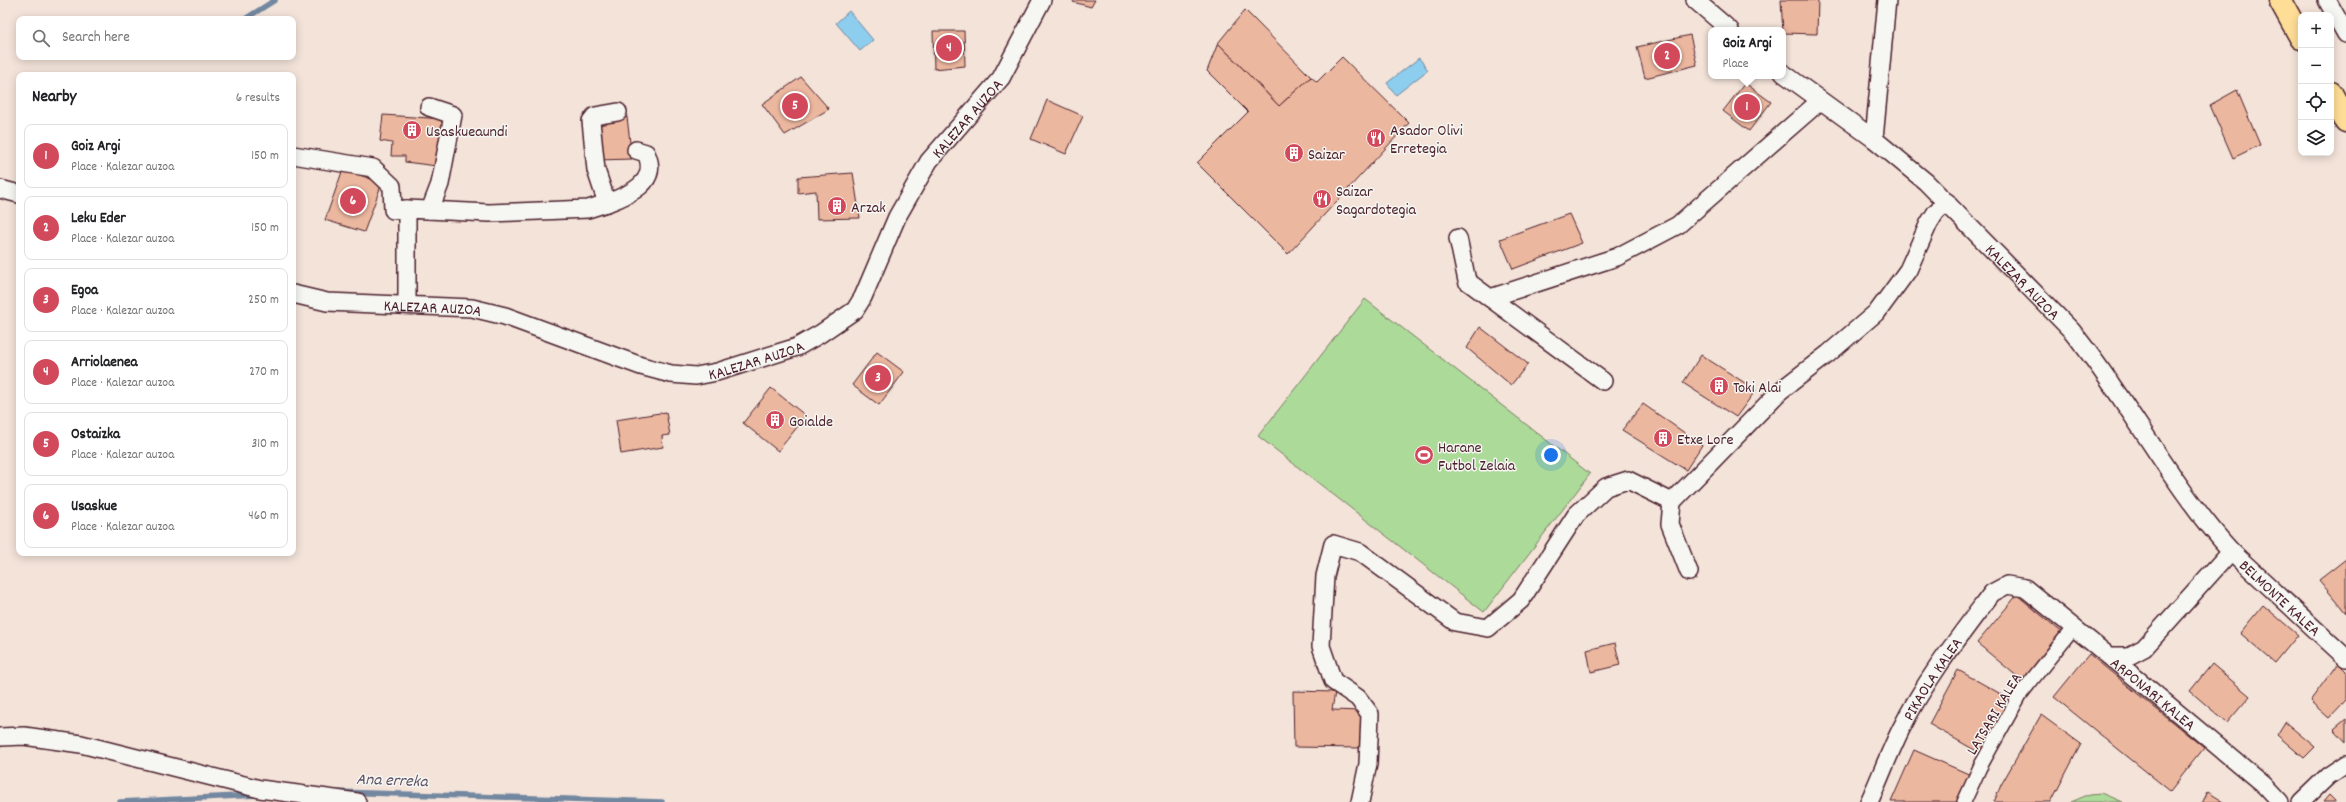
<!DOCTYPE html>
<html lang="en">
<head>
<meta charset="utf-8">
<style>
  body { margin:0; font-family:Dekko,sans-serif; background:#f6f6f6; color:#202124 }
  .controls { position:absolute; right:12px; top:12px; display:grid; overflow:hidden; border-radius:8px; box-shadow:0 2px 10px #0003 }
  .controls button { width:36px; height:36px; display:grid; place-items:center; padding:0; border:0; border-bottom:1px solid #e0e0e0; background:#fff; color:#202124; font:20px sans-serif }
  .you { position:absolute; left:1551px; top:455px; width:14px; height:14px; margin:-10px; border:3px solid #fff; border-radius:50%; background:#1a73e8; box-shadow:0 0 0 6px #1a73e833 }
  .badge { display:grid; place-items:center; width:26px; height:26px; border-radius:50%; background:#d1495b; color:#fff; font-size:13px; font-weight:700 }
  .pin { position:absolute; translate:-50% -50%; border:2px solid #fff; box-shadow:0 1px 4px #0006 }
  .popup { position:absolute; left:1708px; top:27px; width:78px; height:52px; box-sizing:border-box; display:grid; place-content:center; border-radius:8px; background:#fff; filter:drop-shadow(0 1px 3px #0005); font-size:13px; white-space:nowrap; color:#757577 }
  .popup b { font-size:15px; color:#202124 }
  .popup::after { content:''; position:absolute; left:50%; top:100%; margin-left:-8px; border:8px solid transparent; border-top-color:#fff }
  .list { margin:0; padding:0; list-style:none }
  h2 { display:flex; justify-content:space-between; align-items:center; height:52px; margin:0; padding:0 16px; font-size:17px }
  h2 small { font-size:13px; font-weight:400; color:#757577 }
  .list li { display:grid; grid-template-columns:26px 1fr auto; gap:12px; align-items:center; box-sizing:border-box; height:64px; margin:0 8px 8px; padding:0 8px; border:1px solid #e0e0e0; border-radius:8px }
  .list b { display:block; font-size:15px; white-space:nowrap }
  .list p { margin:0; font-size:13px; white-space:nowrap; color:#757577 }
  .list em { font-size:13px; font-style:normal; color:#757577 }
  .icon { flex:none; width:22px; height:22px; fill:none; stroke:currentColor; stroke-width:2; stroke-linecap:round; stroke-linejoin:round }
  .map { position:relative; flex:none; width:2346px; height:802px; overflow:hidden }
  .search { position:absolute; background:#fff; box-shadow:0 2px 10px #0003; left:16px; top:16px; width:280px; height:44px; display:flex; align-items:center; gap:10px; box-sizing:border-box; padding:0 14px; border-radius:8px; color:#757577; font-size:15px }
  .panel { position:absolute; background:#fff; box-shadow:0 2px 10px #0003; left:16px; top:72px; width:280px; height:484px; border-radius:8px }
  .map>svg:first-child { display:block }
</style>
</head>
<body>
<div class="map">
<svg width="2346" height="802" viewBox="0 0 2346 802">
  <rect width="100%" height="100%" fill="#f3e3d9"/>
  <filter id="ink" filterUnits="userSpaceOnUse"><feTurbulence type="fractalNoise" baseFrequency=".025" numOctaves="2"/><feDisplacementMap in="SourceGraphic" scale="8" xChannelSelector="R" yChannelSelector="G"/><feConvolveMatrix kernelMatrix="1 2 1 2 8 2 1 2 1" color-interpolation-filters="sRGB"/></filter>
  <g filter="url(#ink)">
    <g fill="#abda99" stroke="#7a7c62">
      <polygon points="1365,299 1590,474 1484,612 1258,436"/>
      <polygon points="2101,793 2122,802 2071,802 2090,794"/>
    </g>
    <g fill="#8dcdee" stroke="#7287a0">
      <polygon points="849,11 873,40 860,51 836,23"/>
      <polygon points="1419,58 1428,70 1396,95 1387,83"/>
    </g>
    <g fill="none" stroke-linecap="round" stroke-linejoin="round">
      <g stroke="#7287a0" stroke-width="5.5">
        <polyline points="245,19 275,0"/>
        <polyline points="336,792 662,802"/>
        <polyline points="120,802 258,795"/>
      </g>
    </g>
    <g fill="#ecb79f" stroke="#4a1f2b">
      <polygon points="1074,0 1095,0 1091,7 1073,2"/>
      <polygon points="1781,0 1818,0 1817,34 1783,33"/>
      <polygon points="1245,10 1311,77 1279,106 1218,43"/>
      <polygon points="933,31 964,31 965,66 934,69"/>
      <polygon points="1690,35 1697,65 1645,78 1637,47"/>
      <polygon points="1218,43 1279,106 1311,77 1317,82 1342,57 1409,123 1288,254 1197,163 1248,112 1207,71"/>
      <polygon points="801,77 829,109 785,135 762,104"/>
      <polygon points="1745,83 1771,102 1749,131 1723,111"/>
      <polygon points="2237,90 2260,145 2233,158 2210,105"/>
      <polygon points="1047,100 1083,116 1066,154 1031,139"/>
      <polygon points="383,115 445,119 437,166 405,162 405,156 391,156 392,143 380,141"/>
      <polygon points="627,117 632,159 598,160 596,120"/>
      <polygon points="343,169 382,183 364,232 325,220"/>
      <polygon points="853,173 860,218 817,219 816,191 798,193 798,177"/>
      <polygon points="1569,214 1582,243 1513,269 1500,239"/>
      <polygon points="1480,327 1528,364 1511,385 1467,348"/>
      <polygon points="877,352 904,372 879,405 852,385"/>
      <polygon points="1701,355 1756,390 1736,417 1683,383"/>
      <polygon points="771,388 806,416 778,451 743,423"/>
      <polygon points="1643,404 1702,445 1686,470 1622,430"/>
      <polygon points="666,412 670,435 662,436 663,447 621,454 616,420"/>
      <polygon points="2346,559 2346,613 2319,580"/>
      <polygon points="2017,595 2065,635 2025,683 1977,643"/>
      <polygon points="2263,605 2298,635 2275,663 2240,633"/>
      <polygon points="1615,643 1620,665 1591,672 1587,650"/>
      <polygon points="2089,654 2204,748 2170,791 2054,697"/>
      <polygon points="2338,663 2346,671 2346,700 2329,718 2310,701"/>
      <polygon points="2212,664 2250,696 2227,723 2190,691"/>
      <polygon points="1958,670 2015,702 1985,756 1929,724"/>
      <polygon points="1293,691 1335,692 1332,710 1362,711 1361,748 1294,747"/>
      <polygon points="2041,715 2081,744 2051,802 1994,802 2001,785"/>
      <polygon points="2346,719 2346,742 2334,729"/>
      <polygon points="2285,722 2315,747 2304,758 2277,735"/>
      <polygon points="1914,750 1973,776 1962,802 1891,802"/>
      <polygon points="2208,792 2224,802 2202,802"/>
      <polygon points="2329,795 2336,802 2323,802"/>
    </g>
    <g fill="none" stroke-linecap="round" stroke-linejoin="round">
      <g stroke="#4a1f2b" stroke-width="16">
        <polyline id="pedestrian" points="1964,802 1980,767 2020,695 2074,627"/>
      </g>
      <g stroke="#4a1f2b" stroke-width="20">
        <g id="minor">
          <polyline points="1695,0 1730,30"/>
          <polyline points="2327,0 2346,34"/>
          <path id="s1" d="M1783,73L1874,139L1926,182L2072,331C2129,401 2170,484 2231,551L2346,658"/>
          <polyline points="429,107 453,115 440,184 430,210"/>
          <polyline points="1874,139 1887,0"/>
          <polyline points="293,155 373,168 392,186 393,210 407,209"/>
          <polyline points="0,189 19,194"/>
          <path d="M607,203C629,195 660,182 646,153L636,150"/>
          <polyline points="1458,238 1467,281 1490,298 1617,257 1678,225 1820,101"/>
          <path id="s2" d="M293,294L327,302L472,308L505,316L641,366L671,374L696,376L717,372L797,347L820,334L855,310L863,297L897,217L929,161L1001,78L1042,0"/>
          <polyline points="1490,298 1603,381"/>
          <polyline points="407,305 407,209 489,213 588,209 607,203 596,170 591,121 595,116 618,112"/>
          <polyline points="1689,572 1670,524 1672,502 1780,391 1828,354 1878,311 1908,270 1929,223 1936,212 1947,202"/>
          <polyline points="2110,656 2129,656 2144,648 2231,551"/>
          <polyline points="0,737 24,736 81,744 260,789 357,802"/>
          <polyline points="1360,802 1368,764 1370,714 1358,698 1333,681 1321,646 1325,576 1333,544 1360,552 1455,622 1488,628 1521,600 1576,515 1606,487 1628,480 1672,502"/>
          <path id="s3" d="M1869,802C1880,778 1889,753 1901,729C1925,680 1959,637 1992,593L2007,585L2025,588L2142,683L2264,785L2280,802"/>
          <polyline points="2301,802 2328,776 2346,764"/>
        </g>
      </g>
      <g stroke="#4a1f2b" stroke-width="25">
        <g id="trunk">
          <polyline points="2280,0 2301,38"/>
          <polyline points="2331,93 2346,121"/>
        </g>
      </g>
      <use href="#pedestrian" stroke="#f6f6f2" stroke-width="13"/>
      <use href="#minor" stroke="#f6f6f2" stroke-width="17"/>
      <use href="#trunk" stroke="#fedd96" stroke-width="22"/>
    </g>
  </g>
  <defs>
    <g id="building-disc" transform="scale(1)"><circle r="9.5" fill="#d1495b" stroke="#f6f6f2"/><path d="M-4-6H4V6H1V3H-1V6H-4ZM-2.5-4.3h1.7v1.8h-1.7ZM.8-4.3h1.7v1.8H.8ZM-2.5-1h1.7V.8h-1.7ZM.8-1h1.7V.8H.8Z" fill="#fff"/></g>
    <g id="restaurant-disc" transform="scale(1)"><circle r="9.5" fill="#d1495b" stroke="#f6f6f2"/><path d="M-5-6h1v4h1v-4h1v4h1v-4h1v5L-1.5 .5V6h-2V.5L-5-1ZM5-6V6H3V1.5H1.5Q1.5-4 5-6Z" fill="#fff"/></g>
    <g id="stadium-disc" transform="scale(1)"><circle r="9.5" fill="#d1495b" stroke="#f6f6f2"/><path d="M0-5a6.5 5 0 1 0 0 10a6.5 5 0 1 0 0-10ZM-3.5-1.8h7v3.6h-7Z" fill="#fff"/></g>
  </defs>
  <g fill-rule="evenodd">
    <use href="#building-disc" x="412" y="130"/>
    <use href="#restaurant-disc" x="1376" y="138"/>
    <use href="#building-disc" x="1294" y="153"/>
    <use href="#restaurant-disc" x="1322" y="199"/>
    <use href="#building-disc" x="837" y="206"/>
    <use href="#building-disc" x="1719" y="386"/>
    <use href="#building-disc" x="775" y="420"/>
    <use href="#building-disc" x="1663" y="438"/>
    <use href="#stadium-disc" x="1424" y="455"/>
  </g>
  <g text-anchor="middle" stroke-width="3" stroke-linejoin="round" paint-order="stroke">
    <g font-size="16" fill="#4a1f2b" stroke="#f6f6f2">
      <text dy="6" stroke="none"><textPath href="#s2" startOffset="813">KALEZAR AUZOA</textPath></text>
      <text dy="6" stroke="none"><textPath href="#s1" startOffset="319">KALEZAR AUZOA</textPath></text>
      <text dy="6" stroke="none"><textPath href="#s2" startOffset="141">KALEZAR AUZOA</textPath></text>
      <text dy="6" stroke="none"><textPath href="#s2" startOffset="477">KALEZAR AUZOA</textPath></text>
      <text dy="6" stroke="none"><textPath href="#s1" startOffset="728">BELMONTE KALEA</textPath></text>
      <text dy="6" stroke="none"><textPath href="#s3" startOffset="139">PIKAOLA KALEA</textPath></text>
      <text dy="6" stroke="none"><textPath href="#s3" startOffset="445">ARPONARI KALEA</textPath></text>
      <text transform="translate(1993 713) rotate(-59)" y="6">LATSARI KALEA</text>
    </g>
    <g font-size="16" fill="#4a1f2b" stroke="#f6f6f2" text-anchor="start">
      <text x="1390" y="135">Asador Olivi<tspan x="1390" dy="18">Erretegia</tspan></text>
      <text x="426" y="136">Usaskueaundi</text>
      <text x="1308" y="159">Saizar</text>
      <text x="1336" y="196">Saizar<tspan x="1336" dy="18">Sagardotegia</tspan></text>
      <text x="851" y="212">Arzak</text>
      <text x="1733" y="392">Toki Alai</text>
      <text x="789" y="426">Goialde</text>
      <text x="1677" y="444">Etxe Lore</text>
      <text x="1438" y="452">Harane<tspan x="1438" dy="18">Futbol Zelaia</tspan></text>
    </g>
    <g font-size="17" font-style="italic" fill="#5e5366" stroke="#f6f6f2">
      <text transform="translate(392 779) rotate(2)" y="6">Ana erreka</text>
    </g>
  </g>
</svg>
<div class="controls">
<button>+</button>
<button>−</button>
<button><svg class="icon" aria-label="locate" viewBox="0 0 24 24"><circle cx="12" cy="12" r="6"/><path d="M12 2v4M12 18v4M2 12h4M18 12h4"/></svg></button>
<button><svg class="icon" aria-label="layers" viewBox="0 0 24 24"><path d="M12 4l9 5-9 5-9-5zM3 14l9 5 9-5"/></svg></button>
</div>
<div class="you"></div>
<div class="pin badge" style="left:1747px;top:107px">1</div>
<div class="popup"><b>Goiz Argi</b>Place</div>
<div class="pin badge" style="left:1667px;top:56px">2</div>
<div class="pin badge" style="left:878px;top:378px">3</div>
<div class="pin badge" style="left:949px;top:48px">4</div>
<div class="pin badge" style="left:795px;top:106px">5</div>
<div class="pin badge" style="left:353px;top:201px">6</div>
<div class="search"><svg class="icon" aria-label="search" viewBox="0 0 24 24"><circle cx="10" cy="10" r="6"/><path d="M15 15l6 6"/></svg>Search here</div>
<section class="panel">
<h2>Nearby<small>6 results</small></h2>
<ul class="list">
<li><span class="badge">1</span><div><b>Goiz Argi</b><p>Place · Kalezar auzoa</p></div><em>150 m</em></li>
<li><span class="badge">2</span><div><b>Leku Eder</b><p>Place · Kalezar auzoa</p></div><em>150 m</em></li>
<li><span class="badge">3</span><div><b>Egoa</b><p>Place · Kalezar auzoa</p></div><em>250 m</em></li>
<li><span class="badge">4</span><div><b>Arriolaenea</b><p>Place · Kalezar auzoa</p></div><em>270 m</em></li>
<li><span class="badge">5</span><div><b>Ostaizka</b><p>Place · Kalezar auzoa</p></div><em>310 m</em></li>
<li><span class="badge">6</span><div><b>Usaskue</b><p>Place · Kalezar auzoa</p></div><em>460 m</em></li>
</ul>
</section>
</div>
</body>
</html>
